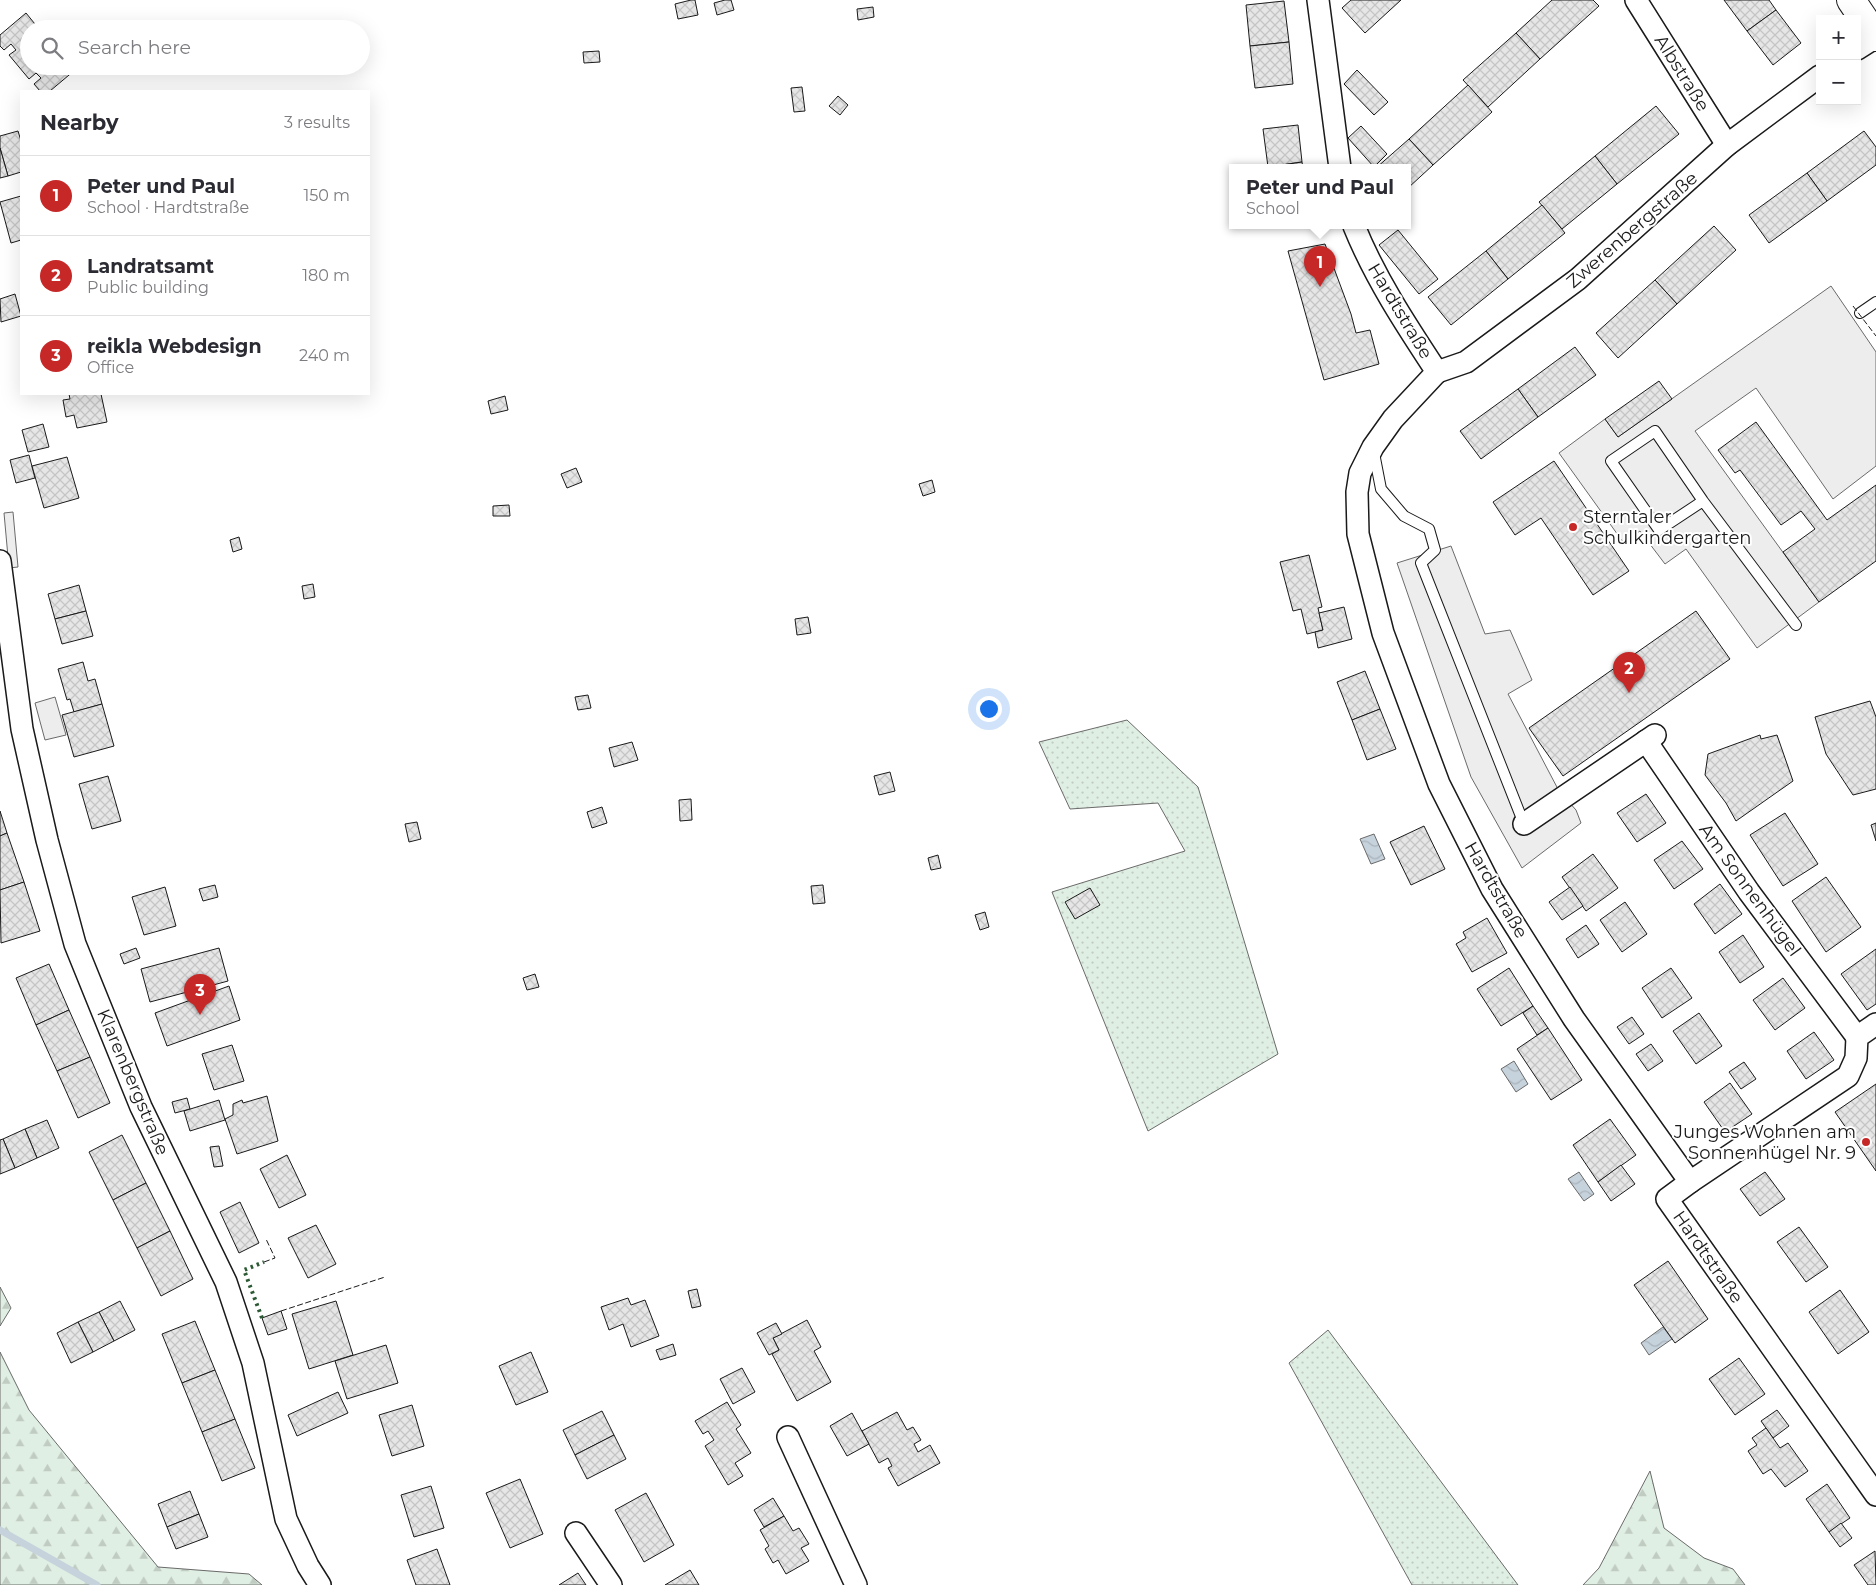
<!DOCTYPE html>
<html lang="en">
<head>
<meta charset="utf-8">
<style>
  body { margin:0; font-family:Montserrat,sans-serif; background:#f2f2f3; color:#2b2b33 }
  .controls { position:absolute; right:15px; top:15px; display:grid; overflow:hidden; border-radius:0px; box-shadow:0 5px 20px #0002 }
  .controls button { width:45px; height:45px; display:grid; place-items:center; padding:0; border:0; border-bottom:1px solid #e1e1e2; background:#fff; color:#2b2b33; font:25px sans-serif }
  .you { position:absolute; left:988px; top:708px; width:18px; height:18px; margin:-12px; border:4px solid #fff; border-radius:50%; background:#1a73e8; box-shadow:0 0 0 8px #1a73e833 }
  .badge { display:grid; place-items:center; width:32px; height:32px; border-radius:50%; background:#c62828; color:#fff; font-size:16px; font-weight:700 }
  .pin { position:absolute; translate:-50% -41px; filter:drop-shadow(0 1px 2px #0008) }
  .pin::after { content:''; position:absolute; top:26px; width:18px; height:15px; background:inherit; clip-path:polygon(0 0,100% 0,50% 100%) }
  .popup { position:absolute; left:1229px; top:164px; width:182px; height:65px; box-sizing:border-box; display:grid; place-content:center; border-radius:0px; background:#fff; filter:drop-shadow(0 1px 4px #0005); font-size:16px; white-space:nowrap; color:#7c7c81 }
  .popup b { font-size:19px; color:#2b2b33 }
  .popup::after { content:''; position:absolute; left:50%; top:100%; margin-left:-10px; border:10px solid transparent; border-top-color:#fff }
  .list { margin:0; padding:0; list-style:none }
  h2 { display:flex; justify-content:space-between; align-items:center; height:65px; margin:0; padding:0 20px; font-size:21px }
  h2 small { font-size:16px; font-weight:400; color:#7c7c81 }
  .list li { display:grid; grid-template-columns:32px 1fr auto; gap:15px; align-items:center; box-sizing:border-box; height:80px; padding:0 20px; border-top:1px solid #e1e1e2 }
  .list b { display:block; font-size:19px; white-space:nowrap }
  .list p { margin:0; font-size:16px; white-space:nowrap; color:#7c7c81 }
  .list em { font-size:16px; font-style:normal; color:#7c7c81 }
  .icon { flex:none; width:28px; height:28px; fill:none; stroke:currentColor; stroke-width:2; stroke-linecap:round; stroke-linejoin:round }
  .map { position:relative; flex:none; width:1876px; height:1585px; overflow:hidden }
  .search { position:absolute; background:#fff; box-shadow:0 5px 20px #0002; left:20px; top:20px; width:350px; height:55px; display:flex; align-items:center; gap:12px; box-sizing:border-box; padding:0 18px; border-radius:28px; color:#7c7c81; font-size:19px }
  .panel { position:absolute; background:#fff; box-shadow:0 5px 20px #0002; left:20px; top:90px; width:350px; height:305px; border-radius:0px }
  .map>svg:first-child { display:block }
</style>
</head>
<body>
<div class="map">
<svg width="1876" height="1585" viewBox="0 0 1876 1585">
  <defs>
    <pattern id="grass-dots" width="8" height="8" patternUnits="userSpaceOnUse" patternTransform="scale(1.25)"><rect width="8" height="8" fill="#e0efe3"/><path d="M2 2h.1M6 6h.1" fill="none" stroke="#c0ccc2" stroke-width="1.8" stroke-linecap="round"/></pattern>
    <pattern id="forest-firs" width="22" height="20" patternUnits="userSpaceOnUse" patternTransform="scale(1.25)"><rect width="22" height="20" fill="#e0efe3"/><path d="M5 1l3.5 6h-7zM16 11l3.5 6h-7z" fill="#c0ccc2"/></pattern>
    <pattern id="water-waves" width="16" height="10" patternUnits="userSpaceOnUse" patternTransform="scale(1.25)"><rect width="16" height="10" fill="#c6d2dc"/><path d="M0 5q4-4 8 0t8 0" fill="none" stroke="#aab4bc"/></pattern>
    <pattern id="building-cross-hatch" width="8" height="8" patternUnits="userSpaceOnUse" patternTransform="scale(1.25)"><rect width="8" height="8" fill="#e6e6e6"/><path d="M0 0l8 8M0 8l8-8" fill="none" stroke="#c5c5c5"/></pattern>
  </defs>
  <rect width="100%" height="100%" fill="#fff"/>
  <g fill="url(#grass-dots)" stroke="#6a6a6a">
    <polygon points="1127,720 1198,787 1278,1054 1148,1131 1052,892 1185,851 1158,803 1070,809 1039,742"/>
    <polygon points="1328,1330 1518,1585 1412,1585 1289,1363"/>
  </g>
  <g fill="url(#forest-firs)" stroke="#6a6a6a">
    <polygon points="0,1287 11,1308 0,1326"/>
    <polygon points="0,1352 29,1410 158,1567 249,1574 262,1585 0,1585"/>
    <polygon points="1650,1471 1664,1528 1704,1558 1733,1569 1745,1585 1583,1585 1599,1568"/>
  </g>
  <g fill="#ededed" stroke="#6a6a6a">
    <polygon points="1831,286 1876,352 1876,466 1833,499 1756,388 1695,431 1819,602 1757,648 1686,549 1665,564 1640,531 1623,542 1559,453 1605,419 1618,437"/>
    <polygon points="13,512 18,567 9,568 4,513"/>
    <polygon points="1451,546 1485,634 1510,630 1532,680 1508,694 1559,791 1576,810 1581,823 1522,868 1471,777 1397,563"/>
    <polygon points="55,697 66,735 45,740 35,703"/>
  </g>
  <g fill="url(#water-waves)" stroke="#6a6a6a">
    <polygon points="1374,834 1385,859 1371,864 1360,839"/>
    <polygon points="1514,1061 1528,1084 1516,1092 1501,1069"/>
    <polygon points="1579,1172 1594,1194 1584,1201 1568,1179"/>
    <polygon points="1663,1327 1672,1339 1649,1355 1641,1343"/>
  </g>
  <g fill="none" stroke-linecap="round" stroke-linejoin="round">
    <polyline stroke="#c6d2dc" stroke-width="7" points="0,1530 97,1585"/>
  </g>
  <g fill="url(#building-cross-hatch)" stroke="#1a1a1a">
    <polygon points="691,0 695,0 698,15 678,19 675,4"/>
    <polygon points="725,0 731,0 734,10 717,15 714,3"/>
    <polygon points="1351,0 1401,0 1365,33 1342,8"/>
    <polygon points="1552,0 1593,0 1599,6 1540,59 1516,33"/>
    <polygon points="1724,0 1769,0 1776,10 1747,31"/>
    <polygon points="1284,1 1289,42 1250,46 1246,5"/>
    <polygon points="873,7 874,17 858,20 857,9"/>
    <polygon points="1776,10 1801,43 1773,65 1747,31"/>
    <polygon points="26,13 39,29 29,29 29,66 72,66 75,70 50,91 40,91 34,84 41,78 36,73 29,79 9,55 16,50 11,44 4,50 0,46 0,35"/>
    <polygon points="1516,33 1540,59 1488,107 1463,80"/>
    <polygon points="1289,42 1293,84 1255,88 1250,46"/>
    <polygon points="599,51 600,62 584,63 583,52"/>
    <polygon points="1357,70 1388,102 1374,115 1344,84"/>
    <polygon points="1468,85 1492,112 1433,165 1409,139"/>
    <polygon points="802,87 805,111 794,112 791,88"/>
    <polygon points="838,96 848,105 840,115 829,106"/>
    <polygon points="1656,106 1679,134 1617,184 1595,156"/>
    <polygon points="1298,125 1302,162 1268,167 1263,129"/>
    <polygon points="1361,126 1387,154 1374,167 1348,138"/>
    <polygon points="18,131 21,141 21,172 8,176 0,148 0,136"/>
    <polygon points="1864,131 1876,147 1876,165 1827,201 1807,173"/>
    <polygon points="1409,139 1433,165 1408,188 1408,168 1376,168"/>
    <polygon points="0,148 8,176 0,178"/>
    <polygon points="1595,156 1617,184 1562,229 1539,202"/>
    <polygon points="1302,162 1303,168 1268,168 1268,167"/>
    <polygon points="1807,173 1827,201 1769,243 1749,215"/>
    <polygon points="21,196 21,240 11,243 0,202"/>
    <polygon points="1542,205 1565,233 1508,279 1486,251"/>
    <polygon points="1714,226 1736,250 1677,304 1655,280"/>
    <polygon points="1398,230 1438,279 1419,294 1379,245"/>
    <polygon points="1325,244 1351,314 1356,333 1370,330 1379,364 1324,380 1288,251"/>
    <polygon points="1486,251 1508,279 1451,325 1428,297"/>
    <polygon points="1655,280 1677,304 1618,358 1596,333"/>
    <polygon points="15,294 21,316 1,322 0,299"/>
    <polygon points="1575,347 1596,375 1538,417 1518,389"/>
    <polygon points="1659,381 1672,399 1618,437 1605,419"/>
    <polygon points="1518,389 1538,417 1481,459 1460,431"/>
    <polygon points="69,394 101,394 107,422 77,428 74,415 66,417 63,400 70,399"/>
    <polygon points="505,396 508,410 491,414 488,401"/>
    <polygon points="1756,422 1827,520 1876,485 1876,561 1819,602 1783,552 1815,529 1801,511 1781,525 1740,470 1735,473 1718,450"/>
    <polygon points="43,424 49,447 28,452 22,430"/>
    <polygon points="29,455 35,478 16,483 10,460"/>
    <polygon points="67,457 79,498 44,508 32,466"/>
    <polygon points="1554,461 1629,571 1593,595 1541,518 1515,535 1493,502"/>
    <polygon points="576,468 582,482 567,488 561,474"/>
    <polygon points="932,480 935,492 923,496 919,484"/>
    <polygon points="509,505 510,516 493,516 493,506"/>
    <polygon points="239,537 242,549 233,552 230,540"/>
    <polygon points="1309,555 1322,607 1318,608 1323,630 1307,634 1301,609 1293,611 1280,562"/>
    <polygon points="313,584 315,597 304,599 302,586"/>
    <polygon points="79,585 86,611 55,619 48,594"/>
    <polygon points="1344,607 1352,639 1318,648 1315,632 1323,630 1319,613"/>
    <polygon points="86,611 93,636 62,644 55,619"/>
    <polygon points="1696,611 1730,659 1563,776 1529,728"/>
    <polygon points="808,617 811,633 797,635 795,619"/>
    <polygon points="83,662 88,681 95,679 102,704 74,712 70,699 67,700 58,669"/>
    <polygon points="1365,671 1380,709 1352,720 1337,682"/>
    <polygon points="588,695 591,708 578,710 575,697"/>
    <polygon points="1870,701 1876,717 1876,789 1853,795 1826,754 1815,717"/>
    <polygon points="102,704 114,746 74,757 62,715"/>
    <polygon points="1380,709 1396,749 1367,760 1352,720"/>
    <polygon points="1760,735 1761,739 1777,735 1793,781 1736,821 1726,803 1705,775 1708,754"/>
    <polygon points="632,742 638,760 614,767 609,748"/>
    <polygon points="890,772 895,791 879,795 874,776"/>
    <polygon points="108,776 121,821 92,829 79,784"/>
    <polygon points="1646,794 1666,823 1637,842 1617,813"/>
    <polygon points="691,799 692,820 680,821 679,800"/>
    <polygon points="602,807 607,823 592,828 587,812"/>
    <polygon points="0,811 7,833 0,836"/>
    <polygon points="1785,813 1818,864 1783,886 1750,835"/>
    <polygon points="417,822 421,839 409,842 405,824"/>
    <polygon points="1876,823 1876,841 1871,825"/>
    <polygon points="1424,826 1445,869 1411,885 1390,842"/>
    <polygon points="7,833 24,882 0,890 0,836"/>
    <polygon points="1682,841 1703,869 1674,889 1654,860"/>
    <polygon points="1593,854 1618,888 1586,911 1562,877"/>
    <polygon points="938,855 941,868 931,870 928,858"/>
    <polygon points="1826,877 1861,927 1826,952 1792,901"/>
    <polygon points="24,882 40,931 1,943 0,890"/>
    <polygon points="1720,884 1742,914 1715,934 1694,904"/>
    <polygon points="215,885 218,897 203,901 199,889"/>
    <polygon points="823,885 825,903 813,904 811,886"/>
    <polygon points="165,887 176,926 144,935 132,897"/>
    <polygon points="1570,887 1583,906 1562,920 1549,902"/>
    <polygon points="1090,888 1100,905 1075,919 1065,902"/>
    <polygon points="1625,902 1647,934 1622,952 1600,920"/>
    <polygon points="985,912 989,927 980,930 975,915"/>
    <polygon points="1487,918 1507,953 1472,972 1456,944 1466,938 1463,932"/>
    <polygon points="1586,925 1599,944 1578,958 1566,939"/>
    <polygon points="1743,935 1764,967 1740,983 1719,952"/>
    <polygon points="136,948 140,958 124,964 120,954"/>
    <polygon points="219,948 228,981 150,1002 141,969"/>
    <polygon points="1876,949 1876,1004 1867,1010 1841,974"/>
    <polygon points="49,964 69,1010 36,1025 16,978"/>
    <polygon points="1509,968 1533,1006 1501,1026 1477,989"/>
    <polygon points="1671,968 1692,998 1662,1018 1642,988"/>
    <polygon points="535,974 539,987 527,990 523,978"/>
    <polygon points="1783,978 1805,1008 1775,1030 1753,1000"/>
    <polygon points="229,986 240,1020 167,1046 155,1013"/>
    <polygon points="1533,1006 1548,1028 1537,1035 1523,1013"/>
    <polygon points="69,1010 90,1057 57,1071 36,1025"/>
    <polygon points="1699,1013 1722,1046 1696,1064 1673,1031"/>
    <polygon points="1632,1017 1644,1034 1629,1044 1617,1027"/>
    <polygon points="1548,1028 1582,1080 1551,1100 1517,1049"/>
    <polygon points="1814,1032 1834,1060 1806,1079 1787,1051"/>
    <polygon points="1651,1044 1663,1061 1648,1071 1636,1054"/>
    <polygon points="232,1045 244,1081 214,1090 202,1054"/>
    <polygon points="90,1057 110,1103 78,1118 57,1071"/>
    <polygon points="1744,1062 1756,1079 1741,1089 1729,1072"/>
    <polygon points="1730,1083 1752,1114 1725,1132 1704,1102"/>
    <polygon points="1876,1084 1876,1171 1835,1112"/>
    <polygon points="267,1096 278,1141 237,1154 225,1119 233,1115 233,1104 242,1100 243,1103"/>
    <polygon points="187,1098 190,1109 175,1113 172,1102"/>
    <polygon points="219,1100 225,1120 190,1131 184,1111"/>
    <polygon points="1610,1119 1636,1155 1598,1182 1573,1145"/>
    <polygon points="47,1120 59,1148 37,1158 25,1129"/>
    <polygon points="25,1129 37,1158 15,1168 3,1139"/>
    <polygon points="122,1135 146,1183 113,1200 89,1152"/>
    <polygon points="3,1139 15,1168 0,1174 0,1140"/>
    <polygon points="219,1146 223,1166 214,1167 210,1147"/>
    <polygon points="287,1155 306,1195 279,1208 260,1169"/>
    <polygon points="1621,1165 1635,1184 1611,1201 1598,1182"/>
    <polygon points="1765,1172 1785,1199 1760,1216 1740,1189"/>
    <polygon points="146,1183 170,1231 137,1248 113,1200"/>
    <polygon points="240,1202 259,1243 239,1253 220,1212"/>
    <polygon points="316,1225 336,1264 308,1278 288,1238"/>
    <polygon points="1799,1227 1828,1267 1806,1282 1777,1242"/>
    <polygon points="170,1231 193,1279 161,1296 137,1248"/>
    <polygon points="1668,1261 1708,1319 1675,1343 1634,1285"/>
    <polygon points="697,1289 701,1306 692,1308 688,1291"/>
    <polygon points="1840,1290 1869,1332 1838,1354 1809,1312"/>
    <polygon points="628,1298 631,1305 645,1300 659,1336 631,1347 623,1324 609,1330 601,1307"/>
    <polygon points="120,1301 135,1330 114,1341 99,1312"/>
    <polygon points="336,1301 353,1355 309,1369 292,1314"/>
    <polygon points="281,1311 287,1329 268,1335 262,1318"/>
    <polygon points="99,1312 114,1341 93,1352 78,1322"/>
    <polygon points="807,1320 821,1347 814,1351 831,1382 797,1401 772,1354 779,1350 773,1338"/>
    <polygon points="195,1321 215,1370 182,1383 162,1334"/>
    <polygon points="78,1322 93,1352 71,1363 57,1333"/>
    <polygon points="776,1323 782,1334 773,1338 779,1350 769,1355 757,1333"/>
    <polygon points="673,1344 676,1355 660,1360 656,1350"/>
    <polygon points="386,1345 398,1383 347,1399 335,1361"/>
    <polygon points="531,1352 548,1392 516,1405 499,1366"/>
    <polygon points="1739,1358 1765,1394 1735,1415 1709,1379"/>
    <polygon points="742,1368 755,1392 733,1404 720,1379"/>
    <polygon points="215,1370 235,1419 202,1432 182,1383"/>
    <polygon points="338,1392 348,1413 297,1436 288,1415"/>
    <polygon points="727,1402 741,1425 736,1429 751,1453 735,1463 743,1476 728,1485 705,1446 714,1440 708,1431 703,1434 695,1421"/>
    <polygon points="412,1405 424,1446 392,1456 379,1415"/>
    <polygon points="1777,1410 1789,1426 1773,1438 1761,1421"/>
    <polygon points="602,1411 614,1435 575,1455 563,1430"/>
    <polygon points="897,1412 907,1430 913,1427 921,1440 914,1444 918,1452 930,1445 940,1463 898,1486 888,1468 892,1466 888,1458 879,1463 862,1431"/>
    <polygon points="852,1413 869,1444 847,1456 830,1426"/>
    <polygon points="235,1419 255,1468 222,1481 202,1432"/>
    <polygon points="1766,1428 1780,1448 1788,1443 1808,1471 1785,1487 1771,1469 1763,1474 1748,1451 1757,1445 1752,1438"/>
    <polygon points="614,1435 626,1459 587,1479 575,1455"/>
    <polygon points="520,1479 543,1534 510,1548 486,1493"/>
    <polygon points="1827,1484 1850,1518 1829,1532 1806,1499"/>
    <polygon points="431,1486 444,1528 414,1537 401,1495"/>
    <polygon points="190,1491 199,1514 167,1527 158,1504"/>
    <polygon points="646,1493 674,1545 644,1562 615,1510"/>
    <polygon points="773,1498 784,1516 764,1527 754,1510"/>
    <polygon points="199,1514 208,1537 176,1549 167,1527"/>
    <polygon points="784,1516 793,1531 799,1528 809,1544 801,1548 809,1561 786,1574 778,1560 773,1563 765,1549 769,1546 760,1530"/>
    <polygon points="1841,1523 1852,1538 1840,1547 1829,1532"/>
    <polygon points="437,1549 450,1585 416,1585 407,1560"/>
    <polygon points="1875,1551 1876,1585 1868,1585 1854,1565"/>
    <polygon points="690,1570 699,1585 665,1585"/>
    <polygon points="578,1573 586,1585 559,1585"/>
  </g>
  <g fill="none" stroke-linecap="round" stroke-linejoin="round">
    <g stroke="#1a1a1a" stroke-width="12">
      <g id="lane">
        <polyline points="1860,313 1876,302"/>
        <polyline points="1374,453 1381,489 1404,516 1429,529 1435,550 1421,563 1524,824"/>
        <polyline points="1703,501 1659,530 1611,461 1655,431 1703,501 1796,625"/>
      </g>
    </g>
    <g stroke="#1a1a1a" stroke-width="24">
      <g id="street">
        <polyline points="1318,0 1340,168"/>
        <polyline points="1636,0 1727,145"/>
        <polyline points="1857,49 1876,37"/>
        <path d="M1354,226C1375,278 1406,325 1437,372L1393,419L1373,447L1360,473L1357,492L1358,534L1383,633L1439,784L1492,889L1574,1019L1690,1182L1667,1199L1876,1495"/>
        <polyline points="1437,372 1466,362 1578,279 1727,145 1820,76"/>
        <polyline points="0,561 22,729 47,840 75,944 141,1107 226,1282 253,1363 286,1519 308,1566 320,1585"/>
        <polyline points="1646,741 1749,892 1857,1037"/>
        <polyline points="1524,824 1655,735"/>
        <polyline points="1690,1182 1848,1076 1856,1058 1857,1037 1876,1024"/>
        <polyline points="788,1437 856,1585"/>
        <polyline points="576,1533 611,1585"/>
      </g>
    </g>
    <g stroke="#1a1a1a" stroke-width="30">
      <polyline id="secondary" points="1851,0 1876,37"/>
    </g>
    <use href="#lane" stroke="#fff" stroke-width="10"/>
    <use href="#street" stroke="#fff" stroke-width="21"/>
    <use href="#secondary" stroke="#fff" stroke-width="28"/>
    <polyline stroke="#2b5a34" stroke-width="4" stroke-dasharray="2.5 4" stroke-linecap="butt" points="262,1318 244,1270 264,1262"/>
    <g stroke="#1a1a1a" stroke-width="1" stroke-dasharray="6 2.5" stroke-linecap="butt">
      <polyline points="1853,306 1876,336"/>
      <polyline points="264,1262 275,1258 266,1239"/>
      <polyline points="281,1311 385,1277"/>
    </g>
  </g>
  <g fill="#c62828" stroke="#fff" stroke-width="2">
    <circle cx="1573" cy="527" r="5"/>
    <circle cx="1866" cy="1142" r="5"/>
  </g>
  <g text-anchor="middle" stroke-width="4" stroke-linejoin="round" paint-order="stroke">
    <g font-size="18" fill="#1a1a1a" stroke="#fff">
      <text transform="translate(1682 73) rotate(58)" y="6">Albstraße</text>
      <text transform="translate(1632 230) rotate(-41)" y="6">Zwerenbergstraße</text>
      <text transform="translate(1400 311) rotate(59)" y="6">Hardtstraße</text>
      <text transform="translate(1496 890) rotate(60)" y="6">Hardtstraße</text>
      <text transform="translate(1750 890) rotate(54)" y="6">Am Sonnenhügel</text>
      <text transform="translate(133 1082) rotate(67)" y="6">Klarenbergstraße</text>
      <text transform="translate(1708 1257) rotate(55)" y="6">Hardtstraße</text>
    </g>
    <g font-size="18" fill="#1a1a1a" stroke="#fff" text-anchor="start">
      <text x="1583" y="523">Sterntaler<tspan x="1583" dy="21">Schulkindergarten</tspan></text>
      <text x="1856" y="1138" text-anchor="end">Junges Wohnen am<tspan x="1856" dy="21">Sonnenhügel Nr. 9</tspan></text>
    </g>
  </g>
</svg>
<div class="controls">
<button>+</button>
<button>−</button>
</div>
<div class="you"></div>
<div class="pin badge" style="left:1320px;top:287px">1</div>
<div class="popup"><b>Peter und Paul</b>School</div>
<div class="pin badge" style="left:1629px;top:693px">2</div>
<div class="pin badge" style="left:200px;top:1015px">3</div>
<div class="search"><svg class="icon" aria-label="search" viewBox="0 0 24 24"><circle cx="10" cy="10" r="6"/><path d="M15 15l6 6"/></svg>Search here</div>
<section class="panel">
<h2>Nearby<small>3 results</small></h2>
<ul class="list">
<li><span class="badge">1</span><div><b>Peter und Paul</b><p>School · Hardtstraße</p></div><em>150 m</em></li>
<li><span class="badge">2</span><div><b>Landratsamt</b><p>Public building</p></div><em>180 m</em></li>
<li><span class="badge">3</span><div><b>reikla Webdesign</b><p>Office</p></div><em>240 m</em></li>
</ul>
</section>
</div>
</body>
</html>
